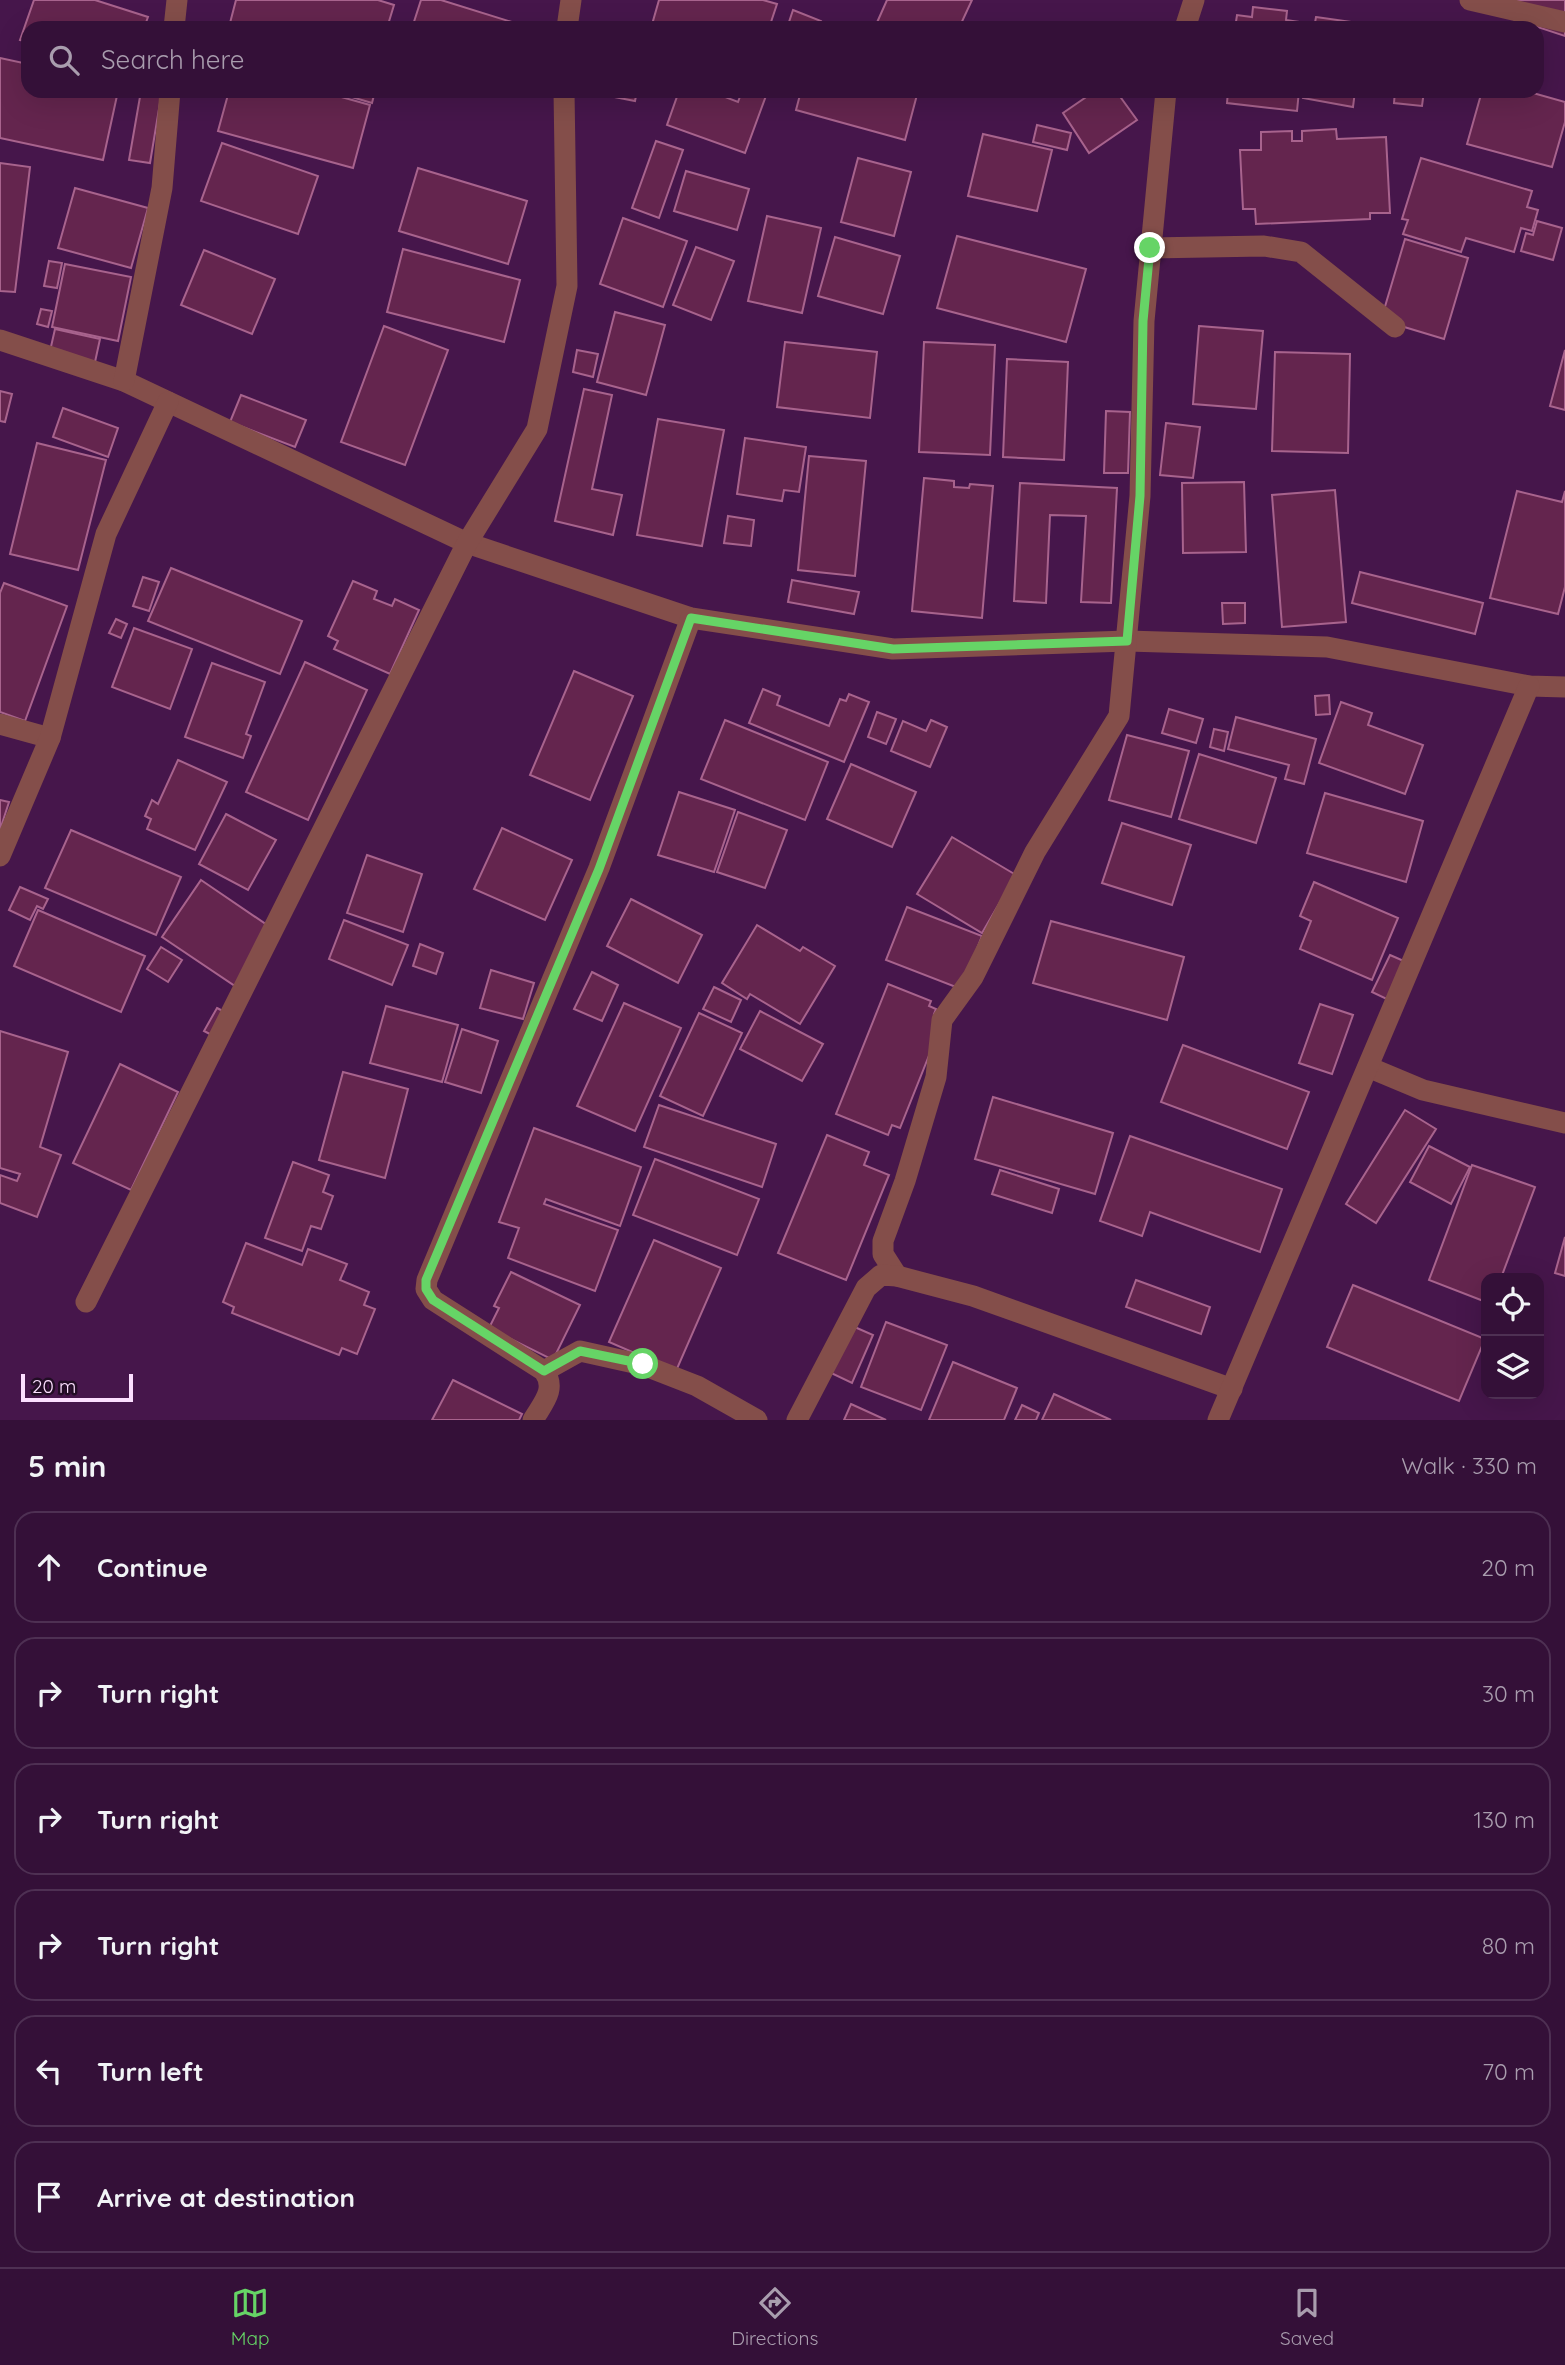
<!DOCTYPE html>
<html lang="en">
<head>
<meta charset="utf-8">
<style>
  body { margin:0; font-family:Quicksand,sans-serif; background:#3f1e43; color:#f1f3f6 }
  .controls { position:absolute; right:21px; bottom:21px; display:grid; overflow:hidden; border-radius:14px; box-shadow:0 7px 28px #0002 }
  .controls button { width:63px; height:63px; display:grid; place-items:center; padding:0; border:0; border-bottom:2px solid #4e3053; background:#341038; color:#f1f3f6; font:35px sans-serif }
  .scale { position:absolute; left:21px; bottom:18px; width:112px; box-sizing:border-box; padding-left:7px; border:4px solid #fcdfff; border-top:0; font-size:19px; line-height:24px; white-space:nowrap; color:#fcdfff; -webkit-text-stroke:5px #210d24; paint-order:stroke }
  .stop { position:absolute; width:21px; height:21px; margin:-16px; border:5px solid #66d466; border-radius:50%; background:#fff }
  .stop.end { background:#66d466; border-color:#fff; box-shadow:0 2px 7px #0008 }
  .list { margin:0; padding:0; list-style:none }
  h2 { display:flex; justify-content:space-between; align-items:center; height:91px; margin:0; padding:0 28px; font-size:30px }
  h2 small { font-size:23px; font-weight:400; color:#a99dae }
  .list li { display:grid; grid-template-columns:46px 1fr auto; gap:21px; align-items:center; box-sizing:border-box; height:112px; margin:0 14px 14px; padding:0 14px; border:2px solid #4e3053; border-radius:21px }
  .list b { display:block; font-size:26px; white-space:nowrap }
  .list em { font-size:23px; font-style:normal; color:#a99dae }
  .icon { flex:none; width:38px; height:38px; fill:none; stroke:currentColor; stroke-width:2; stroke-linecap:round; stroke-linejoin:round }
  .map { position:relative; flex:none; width:1565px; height:1420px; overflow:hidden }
  .search { position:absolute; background:#341038; box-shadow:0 7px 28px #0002; left:21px; right:21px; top:21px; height:77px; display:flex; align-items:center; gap:18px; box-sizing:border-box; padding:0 24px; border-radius:21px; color:#a99dae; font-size:26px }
  .sheet { height:847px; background:#341038 }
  nav { display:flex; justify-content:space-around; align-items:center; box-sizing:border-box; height:98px; border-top:2px solid #4e3053; background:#341038; font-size:19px; color:#a99dae }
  nav a { display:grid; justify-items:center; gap:4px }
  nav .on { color:#66d466 }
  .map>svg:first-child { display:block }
</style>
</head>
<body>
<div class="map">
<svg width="1565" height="1420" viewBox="0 0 1565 1420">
  <rect width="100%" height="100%" fill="#46164b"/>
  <g fill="#64254e" stroke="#a8638d" stroke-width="2">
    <polygon points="34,0 95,0 148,17 144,28 28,28 28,42 20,40"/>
    <polygon points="236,0 378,0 394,5 387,28 247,28 230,23"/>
    <polygon points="421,0 441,0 531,28 412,28"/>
    <polygon points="659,0 763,0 777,4 769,28 651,28"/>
    <polygon points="887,0 972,0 959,28 878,28 875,27"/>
    <polygon points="1499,0 1565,0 1565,36 1495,13"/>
    <polygon points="1253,7 1287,11 1286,20 1307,23 1306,28 1235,28 1237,15 1252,17"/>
    <polygon points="793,10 821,21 819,28 787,28"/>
    <polygon points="1316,17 1366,24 1365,28 1314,28"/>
    <polygon points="0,58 28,64 28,91 118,91 103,160 0,138"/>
    <polygon points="141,91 162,91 150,163 129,160"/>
    <polygon points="229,91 320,91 370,105 353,168 218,131"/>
    <polygon points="331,91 375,91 372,103"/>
    <polygon points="605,91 637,91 635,101 604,95"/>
    <polygon points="679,91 727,91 725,97 738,102 742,91 761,91 767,93 745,153 667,125"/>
    <polygon points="801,91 918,91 905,140 796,110"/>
    <polygon points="1095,91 1116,91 1137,120 1089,153 1063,113"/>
    <polygon points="1228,91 1299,91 1297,111 1227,103"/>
    <polygon points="1304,91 1355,91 1353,107 1303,98"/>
    <polygon points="1395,91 1424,91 1422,106 1394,103"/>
    <polygon points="1482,91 1526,91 1565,102 1565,122 1552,167 1467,144"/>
    <polygon points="1037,125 1071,133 1067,150 1033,142"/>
    <polygon points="1336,129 1337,139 1386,137 1390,213 1370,213 1370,219 1256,224 1255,209 1243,209 1240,150 1261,150 1261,132 1292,131 1292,141 1302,141 1302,131"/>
    <polygon points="983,134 1052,150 1037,211 968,196"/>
    <polygon points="656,141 683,150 659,218 632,208"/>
    <polygon points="222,143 318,176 298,234 201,201"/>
    <polygon points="858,158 911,172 894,236 841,222"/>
    <polygon points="1421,158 1532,191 1527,207 1538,210 1532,231 1521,228 1514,252 1466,238 1461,252 1403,234 1408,220 1402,219"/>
    <polygon points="0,163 30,167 15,292 0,291"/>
    <polygon points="418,168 527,201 508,264 399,231"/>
    <polygon points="686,171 749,189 737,230 674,211"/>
    <polygon points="75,188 148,208 131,268 58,248"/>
    <polygon points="767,216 821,228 802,313 748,301"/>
    <polygon points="623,218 687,241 663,307 600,284"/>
    <polygon points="1537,221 1562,228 1553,260 1521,251 1526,233 1533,235"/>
    <polygon points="957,236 1086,269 1066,342 937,308"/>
    <polygon points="835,237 900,256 883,314 818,296"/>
    <polygon points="1405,239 1468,258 1444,339 1381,320"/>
    <polygon points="696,247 734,261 711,320 673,305"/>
    <polygon points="403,249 520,280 504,342 387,312"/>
    <polygon points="204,250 275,279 252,334 181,305"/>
    <polygon points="49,261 62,263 57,288 44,286"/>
    <polygon points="65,264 131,277 118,341 52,327"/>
    <polygon points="41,309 52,311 48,327 37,324"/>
    <polygon points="615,312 665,325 646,395 597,382"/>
    <polygon points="384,326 448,350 405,465 341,442"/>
    <polygon points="1199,326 1263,331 1256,409 1193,404"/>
    <polygon points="55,329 100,339 95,362 50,351"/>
    <polygon points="785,342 877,352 870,418 777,407"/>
    <polygon points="924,342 995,345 990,455 919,452"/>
    <polygon points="577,350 598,354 593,377 573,372"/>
    <polygon points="1565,350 1565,410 1550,406"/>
    <polygon points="1275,352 1350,354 1348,453 1272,451"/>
    <polygon points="1007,359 1068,362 1064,460 1003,457"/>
    <polygon points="584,389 612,395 592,489 622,495 613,535 555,521"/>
    <polygon points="0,391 12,394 5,422 0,421"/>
    <polygon points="241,395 306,420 295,447 230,422"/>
    <polygon points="63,408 118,428 108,457 53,437"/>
    <polygon points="1106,411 1130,412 1128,473 1104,473"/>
    <polygon points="658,419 724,430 702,546 637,535"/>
    <polygon points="1166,423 1200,427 1193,478 1160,475"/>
    <polygon points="745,438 806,447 799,492 784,490 782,501 737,494"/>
    <polygon points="37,443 106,460 78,570 10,554"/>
    <polygon points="809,456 866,461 855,576 798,570"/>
    <polygon points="924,478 954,481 954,487 969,488 970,484 993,486 982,618 912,611"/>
    <polygon points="1244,482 1246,552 1183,553 1182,483"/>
    <polygon points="1020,483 1117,488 1111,603 1081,602 1086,516 1050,515 1046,603 1014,601"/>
    <polygon points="1335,490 1346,622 1282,627 1272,495"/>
    <polygon points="1517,491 1562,502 1565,491 1565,587 1558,614 1490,598"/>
    <polygon points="728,516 754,520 751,546 724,543"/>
    <polygon points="171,568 302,621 280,674 148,621"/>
    <polygon points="1360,572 1483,603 1475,634 1352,603"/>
    <polygon points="143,577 159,582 149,611 133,606"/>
    <polygon points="792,580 859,592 854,614 788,602"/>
    <polygon points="353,581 377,591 374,599 392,606 395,599 419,610 390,674 334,649 338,641 328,636"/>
    <polygon points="4,583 67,606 25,721 0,712 0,593"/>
    <polygon points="1222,603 1245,603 1245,623 1223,624"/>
    <polygon points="116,619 127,624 121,638 109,633"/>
    <polygon points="134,628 192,649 170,709 112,687"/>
    <polygon points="305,662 367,690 308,820 246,792"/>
    <polygon points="212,663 265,682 246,734 251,736 243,758 185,737"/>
    <polygon points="574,671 633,696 590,800 530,775"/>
    <polygon points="763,689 780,696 777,705 829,726 840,699 846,701 849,694 869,702 844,762 749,723"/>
    <polygon points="1329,695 1330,714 1316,715 1315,696"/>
    <polygon points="1341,702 1372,713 1368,725 1423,745 1405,794 1319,763"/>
    <polygon points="1169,709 1203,719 1196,743 1162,733"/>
    <polygon points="877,712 896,719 886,744 868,737"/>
    <polygon points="1236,717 1316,739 1304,784 1285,779 1289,765 1228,749"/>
    <polygon points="725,720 828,762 805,820 701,779"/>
    <polygon points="931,720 947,727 930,767 891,751 903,721 926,731"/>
    <polygon points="1214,729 1228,732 1224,751 1210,747"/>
    <polygon points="1127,735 1189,751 1171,817 1109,800"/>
    <polygon points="1199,754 1276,778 1256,843 1179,819"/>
    <polygon points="178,760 227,782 195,850 147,829 151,819 145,816 152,800 158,804"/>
    <polygon points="851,764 916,792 892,847 827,819"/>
    <polygon points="679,792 735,810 714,872 658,855"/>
    <polygon points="1325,793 1423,821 1406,882 1307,853"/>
    <polygon points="0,800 9,802 0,830"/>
    <polygon points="738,812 787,830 765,888 717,872"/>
    <polygon points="226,814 276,840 248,890 199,864"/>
    <polygon points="1122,823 1191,845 1172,905 1102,883"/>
    <polygon points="502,828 572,860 545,920 474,889"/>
    <polygon points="71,830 181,877 156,935 45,888"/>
    <polygon points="952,837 1016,875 982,933 917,894"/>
    <polygon points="367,855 422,874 403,932 347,913"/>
    <polygon points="201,880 273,929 235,986 162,937"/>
    <polygon points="1314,882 1398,918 1372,980 1300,949 1311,921 1300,916"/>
    <polygon points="20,887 48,899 43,909 37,906 30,920 9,910"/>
    <polygon points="631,899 702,935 678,983 607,946"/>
    <polygon points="907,907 982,936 961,989 886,960"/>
    <polygon points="38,910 145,956 121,1012 14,966"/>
    <polygon points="344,920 408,945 392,985 329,959"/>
    <polygon points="1051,921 1184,957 1167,1020 1033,983"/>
    <polygon points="757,925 800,951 803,947 835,966 800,1024 750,994 747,999 722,983"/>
    <polygon points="420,944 443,953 436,974 413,966"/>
    <polygon points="161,947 182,960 168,982 147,969"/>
    <polygon points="1390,955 1413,965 1395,1003 1372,992"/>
    <polygon points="491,970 534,983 523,1019 480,1008"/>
    <polygon points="592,972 618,985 602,1021 574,1009"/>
    <polygon points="888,984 931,1001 929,1006 936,1009 934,1014 944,1018 900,1128 892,1125 888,1135 836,1114"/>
    <polygon points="714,987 741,1000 731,1022 703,1009"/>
    <polygon points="624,1003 681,1028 635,1131 577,1106"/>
    <polygon points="1320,1004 1353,1015 1332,1074 1299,1063"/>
    <polygon points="386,1006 458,1025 442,1082 370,1063"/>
    <polygon points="217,1008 238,1019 225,1042 204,1031"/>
    <polygon points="760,1011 823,1044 802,1081 740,1049"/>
    <polygon points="699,1013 742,1033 703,1116 660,1096"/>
    <polygon points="462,1029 498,1041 481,1093 445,1082"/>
    <polygon points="0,1031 68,1052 40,1147 61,1155 37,1217 0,1203 0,1175 17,1181 20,1174 0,1168"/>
    <polygon points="1183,1045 1309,1092 1287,1149 1161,1102"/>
    <polygon points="120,1064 178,1092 131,1190 73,1163"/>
    <polygon points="343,1072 408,1089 385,1178 319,1160"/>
    <polygon points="993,1097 1113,1133 1095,1194 975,1159"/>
    <polygon points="659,1105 776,1144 762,1187 644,1147"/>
    <polygon points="1405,1110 1436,1129 1376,1223 1346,1204"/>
    <polygon points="534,1128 641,1167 620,1226 546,1199 544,1204 618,1230 595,1291 508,1258 519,1228 499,1222"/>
    <polygon points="827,1135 869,1152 864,1165 889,1175 846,1280 778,1253"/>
    <polygon points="1130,1136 1282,1189 1260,1252 1150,1212 1142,1236 1100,1221"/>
    <polygon points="1429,1146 1470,1167 1451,1204 1410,1182"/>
    <polygon points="655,1159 759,1199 737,1255 633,1215"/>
    <polygon points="293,1162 329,1175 323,1192 333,1196 321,1229 311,1226 302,1251 265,1238"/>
    <polygon points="1472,1165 1535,1187 1501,1278 1486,1278 1486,1302 1429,1280"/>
    <polygon points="1000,1170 1059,1189 1052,1213 992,1194"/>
    <polygon points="1565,1237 1565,1276 1555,1273"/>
    <polygon points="654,1240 721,1268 676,1371 609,1342"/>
    <polygon points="246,1243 302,1265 308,1249 347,1264 340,1280 369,1292 364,1305 375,1309 357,1354 342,1348 339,1355 232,1313 234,1307 223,1302"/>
    <polygon points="511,1272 580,1305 553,1360 489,1328 499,1308 494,1306"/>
    <polygon points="1136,1280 1210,1307 1201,1334 1126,1307"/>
    <polygon points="1353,1285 1485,1339 1459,1401 1327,1347"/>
    <polygon points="886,1322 947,1345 921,1410 861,1387"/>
    <polygon points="850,1325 873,1335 852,1383 829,1372"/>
    <polygon points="953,1362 1017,1388 1004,1420 929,1420"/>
    <polygon points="453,1380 522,1414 519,1420 432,1420"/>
    <polygon points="1054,1394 1111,1420 1042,1420"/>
    <polygon points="851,1404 886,1420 844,1420"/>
    <polygon points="1022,1405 1039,1413 1036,1420 1015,1420"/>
  </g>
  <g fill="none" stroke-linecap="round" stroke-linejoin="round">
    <g stroke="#844e4a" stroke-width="21">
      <polyline points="1470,0 1565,22"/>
      <polyline points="174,28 177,0"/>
      <polyline points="567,28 571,0"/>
      <polyline points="1185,28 1194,0"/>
      <polyline points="1150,248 1264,246 1301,252 1395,327"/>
      <polyline points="0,340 124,381 467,543 691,618 893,649 1127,641 1327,647 1529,686 1565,687"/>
      <polyline points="124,381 162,188 170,91"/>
      <polyline points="0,724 50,738"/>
      <polyline points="0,856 50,738 106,534 168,402"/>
      <polyline points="1368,1067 1423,1090 1565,1123"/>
      <polyline points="897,1276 883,1254 883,1241 905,1181 936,1077 942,1020 973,977 1035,852 1119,716 1140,496 1144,321 1166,91"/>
      <polyline points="86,1302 467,543 537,429 567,286 564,91"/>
      <polyline points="544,1371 580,1351 643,1365 697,1386 757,1420"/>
      <path d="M533,1420C543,1403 557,1389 544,1371L433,1300L426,1289L427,1280L599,868L691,618"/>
      <polyline points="797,1420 866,1288 881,1275 897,1276 973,1296 1232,1389"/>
      <polyline points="1218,1420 1529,686"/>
    </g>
  </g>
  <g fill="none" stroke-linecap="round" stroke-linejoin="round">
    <polyline stroke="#66d466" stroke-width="9" points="643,1364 580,1351 544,1371 433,1300 426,1289 426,1280 599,869 691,618 893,649 1127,641 1140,496 1143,321 1150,248"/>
  </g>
</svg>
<div class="controls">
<button><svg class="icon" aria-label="locate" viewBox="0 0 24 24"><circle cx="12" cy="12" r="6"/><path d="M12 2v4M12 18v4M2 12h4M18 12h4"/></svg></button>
<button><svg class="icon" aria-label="layers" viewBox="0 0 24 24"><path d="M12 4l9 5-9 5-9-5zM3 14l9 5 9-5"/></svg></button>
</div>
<div class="scale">20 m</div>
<div class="stop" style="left:643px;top:1364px"></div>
<div class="stop end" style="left:1150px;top:248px"></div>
<div class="search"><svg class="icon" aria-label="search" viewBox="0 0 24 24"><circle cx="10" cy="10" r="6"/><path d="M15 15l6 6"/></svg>Search here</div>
</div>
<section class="sheet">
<h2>5 min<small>Walk · 330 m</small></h2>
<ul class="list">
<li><svg class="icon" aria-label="ahead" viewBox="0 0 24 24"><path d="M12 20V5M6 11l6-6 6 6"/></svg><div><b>Continue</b></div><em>20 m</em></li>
<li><svg class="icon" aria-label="right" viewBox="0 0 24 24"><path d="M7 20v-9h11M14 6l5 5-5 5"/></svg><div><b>Turn right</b></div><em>30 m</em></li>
<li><svg class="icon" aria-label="right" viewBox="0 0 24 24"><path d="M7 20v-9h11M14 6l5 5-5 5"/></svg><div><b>Turn right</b></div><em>130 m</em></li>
<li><svg class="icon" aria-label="right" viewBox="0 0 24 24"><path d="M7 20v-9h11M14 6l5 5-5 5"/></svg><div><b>Turn right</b></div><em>80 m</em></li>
<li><svg class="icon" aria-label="left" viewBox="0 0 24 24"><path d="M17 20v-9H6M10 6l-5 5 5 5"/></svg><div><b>Turn left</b></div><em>70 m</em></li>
<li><svg class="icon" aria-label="arrive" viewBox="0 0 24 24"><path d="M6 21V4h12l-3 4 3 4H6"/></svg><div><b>Arrive at destination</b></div></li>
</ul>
</section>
<nav>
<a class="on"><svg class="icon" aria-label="map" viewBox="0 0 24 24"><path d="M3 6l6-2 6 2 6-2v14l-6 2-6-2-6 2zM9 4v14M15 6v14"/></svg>Map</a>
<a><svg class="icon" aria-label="directions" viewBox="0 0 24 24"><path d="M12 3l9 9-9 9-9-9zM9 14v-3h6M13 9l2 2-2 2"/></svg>Directions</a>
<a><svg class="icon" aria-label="saved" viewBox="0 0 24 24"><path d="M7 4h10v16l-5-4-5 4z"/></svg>Saved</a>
</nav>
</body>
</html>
